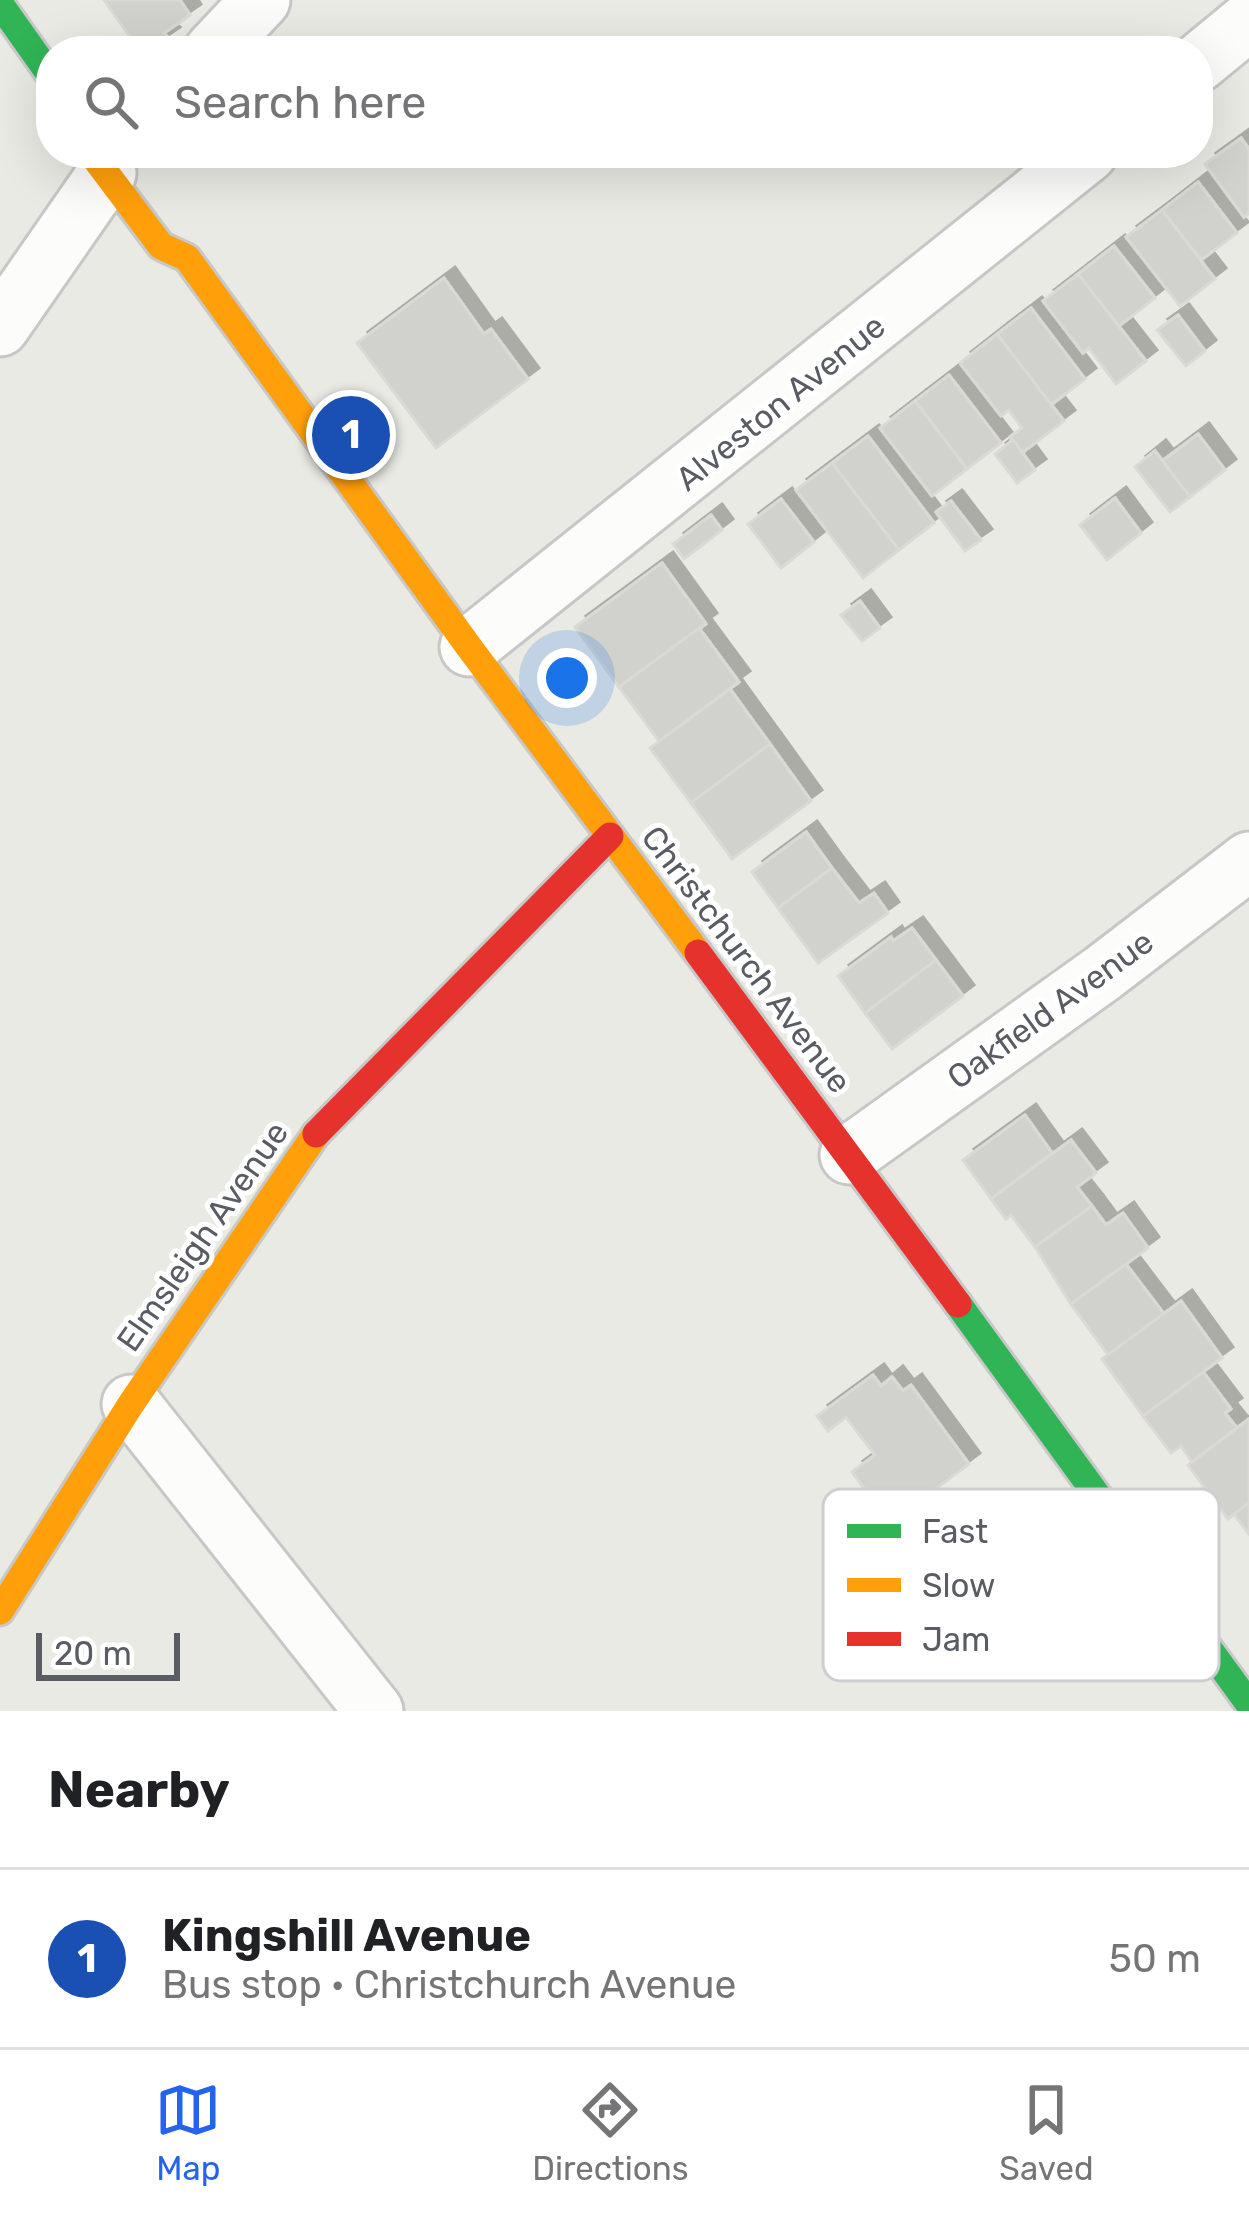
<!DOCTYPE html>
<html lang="en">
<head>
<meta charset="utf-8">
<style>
  body { margin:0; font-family:Rubik,sans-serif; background:#f6f6f6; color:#202124 }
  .scale { position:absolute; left:36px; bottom:30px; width:144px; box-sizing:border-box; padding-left:12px; border:6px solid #595c63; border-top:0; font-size:33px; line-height:42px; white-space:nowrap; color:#595c63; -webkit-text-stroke:9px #fff; paint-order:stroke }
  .you { position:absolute; left:567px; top:678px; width:42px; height:42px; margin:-30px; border:9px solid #fff; border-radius:50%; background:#1a73e8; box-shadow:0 0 0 18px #1a73e833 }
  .badge { display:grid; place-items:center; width:78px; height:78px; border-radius:50%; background:#2563eb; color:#fff; font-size:39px; font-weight:700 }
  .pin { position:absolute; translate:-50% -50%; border:6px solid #fff; box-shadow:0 3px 12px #0006 }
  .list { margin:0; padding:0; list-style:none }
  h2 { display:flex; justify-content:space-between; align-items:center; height:156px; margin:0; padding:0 48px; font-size:51px }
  h2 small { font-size:39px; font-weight:400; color:#757577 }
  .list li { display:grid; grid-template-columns:78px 1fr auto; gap:36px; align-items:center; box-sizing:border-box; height:180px; padding:0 48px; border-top:3px solid #e0e0e0 }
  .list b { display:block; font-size:45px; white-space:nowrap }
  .list p { margin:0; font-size:39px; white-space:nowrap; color:#757577 }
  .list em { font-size:39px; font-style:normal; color:#757577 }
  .icon { flex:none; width:66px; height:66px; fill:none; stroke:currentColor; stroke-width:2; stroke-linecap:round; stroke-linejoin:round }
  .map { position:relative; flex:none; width:1249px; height:1711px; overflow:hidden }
  .search { position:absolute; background:#fff; box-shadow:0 12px 48px #0002; left:36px; right:36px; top:36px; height:132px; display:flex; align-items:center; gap:30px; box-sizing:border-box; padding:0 42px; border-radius:48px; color:#757577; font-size:45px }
  .sheet { height:336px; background:#fff }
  nav { display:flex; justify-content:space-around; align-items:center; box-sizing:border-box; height:168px; border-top:3px solid #e0e0e0; background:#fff; font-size:33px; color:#757577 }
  nav a { display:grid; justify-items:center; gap:6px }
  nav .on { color:#2563eb }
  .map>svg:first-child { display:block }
</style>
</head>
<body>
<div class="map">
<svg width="1249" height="1711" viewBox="0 0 1249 1711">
  <defs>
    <filter id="shadow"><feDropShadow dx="11" dy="-11" stdDeviation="0" flood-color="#0004"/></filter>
  </defs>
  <rect width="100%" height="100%" fill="#eaeae4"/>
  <g fill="#d1d1cd" stroke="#dad9d3" stroke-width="3" filter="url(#shadow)">
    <polygon points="104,0 180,0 190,15 164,33 169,38 150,51 140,51"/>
    <polygon points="1241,138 1249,149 1249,213 1244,217 1205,164"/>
    <polygon points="1198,182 1237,233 1201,260 1162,210"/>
    <polygon points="1162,210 1215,279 1180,306 1126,237"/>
    <polygon points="1114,246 1155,298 1119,326 1078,274"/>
    <polygon points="1078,274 1146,361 1116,384 1089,348 1083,353 1043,301"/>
    <polygon points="444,278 484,334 491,329 528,379 436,448 357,343"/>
    <polygon points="1031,308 1085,379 1051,405 997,334"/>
    <polygon points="1178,315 1205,351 1186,366 1157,330"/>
    <polygon points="997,334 1064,421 1022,453 1010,437 1022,428 1009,410 1001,416 960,363"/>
    <polygon points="949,375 1001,443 967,469 915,401"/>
    <polygon points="915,401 967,469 932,496 880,428"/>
    <polygon points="1198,434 1225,470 1190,497 1162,461"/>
    <polygon points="868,436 934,523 899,550 832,463"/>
    <polygon points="1013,440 1035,470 1017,483 995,454"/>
    <polygon points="1155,451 1190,497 1170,512 1135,467"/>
    <polygon points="832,463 899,550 863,578 796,490"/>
    <polygon points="1115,498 1141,533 1107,560 1080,525"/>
    <polygon points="781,499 814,542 781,568 748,524"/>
    <polygon points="951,501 981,540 965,551 936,512"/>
    <polygon points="711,515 722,530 684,559 673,544"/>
    <polygon points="662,563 706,624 619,687 575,627"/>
    <polygon points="860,601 880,628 862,641 841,615"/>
    <polygon points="699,628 739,682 659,741 619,687"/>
    <polygon points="730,689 770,744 691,803 650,748"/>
    <polygon points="770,744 811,801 732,859 691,803"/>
    <polygon points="806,832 832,868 778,908 752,872"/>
    <polygon points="832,868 859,903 874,893 888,913 818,963 778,908"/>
    <polygon points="912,928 936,960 865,1013 838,976 891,937 893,941"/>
    <polygon points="936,960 963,996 892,1049 865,1013"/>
    <polygon points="1025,1115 1052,1153 991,1199 963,1160"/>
    <polygon points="1071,1140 1096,1173 1077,1187 1092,1206 1035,1247 1011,1215 1006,1219 991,1199"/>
    <polygon points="1092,1206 1106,1225 1123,1213 1148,1248 1071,1304 1035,1247"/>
    <polygon points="1126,1264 1164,1314 1108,1355 1071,1304"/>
    <polygon points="1181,1301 1222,1358 1143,1416 1102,1359"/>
    <polygon points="1203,1372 1231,1409 1225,1413 1237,1428 1192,1462 1181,1446 1171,1453 1143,1416"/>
    <polygon points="873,1375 881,1386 892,1377 903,1391 911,1385 969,1464 890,1523 852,1472 875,1455 846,1417 828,1431 817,1416"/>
    <polygon points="1249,1419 1249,1503 1228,1519 1188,1465"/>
    <polygon points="1249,1503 1249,1534 1234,1514"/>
  </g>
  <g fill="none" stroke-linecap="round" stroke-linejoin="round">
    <g stroke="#c7c7c7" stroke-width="63">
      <g id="street">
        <polyline points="213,51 261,0"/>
        <polyline points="1198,63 1249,21"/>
        <polyline points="0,327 107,173"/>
        <polyline points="469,647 1088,153"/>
        <polyline points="849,1155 1103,973 1249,861"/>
        <polyline points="131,1404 374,1711"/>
      </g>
    </g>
    <g stroke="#c7c8c7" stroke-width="33">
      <g id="fast">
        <polyline points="0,4 51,76"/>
        <polyline points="958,1304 1249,1704"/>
      </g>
    </g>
    <g stroke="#c7c8c7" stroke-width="33">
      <g id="slow">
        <polyline points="91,153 161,246 187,258 469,647 698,953"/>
        <polyline points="0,1611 131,1404 316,1134"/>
      </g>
    </g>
    <g stroke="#c7c8c7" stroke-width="33">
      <g id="jam">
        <polyline points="698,953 958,1304"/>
        <polyline points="316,1134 610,836"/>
      </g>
    </g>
    <use href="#street" stroke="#fcfcfb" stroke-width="57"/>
    <use href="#fast" stroke="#30b455" stroke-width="27"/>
    <use href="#slow" stroke="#ff9f0a" stroke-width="27"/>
    <use href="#jam" stroke="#e5322d" stroke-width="27"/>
  </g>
  <g text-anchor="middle" stroke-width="10" stroke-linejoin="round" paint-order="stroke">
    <g font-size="33" fill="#595c63" stroke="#fff">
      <text transform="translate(780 402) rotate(-39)" y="12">Alveston Avenue</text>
      <text transform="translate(747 959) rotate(53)" y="12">Christchurch Avenue</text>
      <text transform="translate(1050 1009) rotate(-36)" y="12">Oakfield Avenue</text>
      <text transform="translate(202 1236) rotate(-55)" y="12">Elmsleigh Avenue</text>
    </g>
  </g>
  <rect x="823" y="1489" width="396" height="192" rx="18" fill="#fff" stroke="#cdced0" stroke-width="3"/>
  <rect x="847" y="1524" width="54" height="14" fill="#30b455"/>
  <rect x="847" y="1578" width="54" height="14" fill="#ff9f0a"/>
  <rect x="847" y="1632" width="54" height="14" fill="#e5322d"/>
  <g font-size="33" fill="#595c63">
    <text x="922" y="1543">Fast</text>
    <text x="922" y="1597">Slow</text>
    <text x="922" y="1651">Jam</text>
  </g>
</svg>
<div class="scale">20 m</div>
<div class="you"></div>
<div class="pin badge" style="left:351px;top:435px;background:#1a4fb4">1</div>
<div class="search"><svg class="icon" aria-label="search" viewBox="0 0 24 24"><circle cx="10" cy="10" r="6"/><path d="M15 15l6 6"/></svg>Search here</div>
</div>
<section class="sheet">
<h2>Nearby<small></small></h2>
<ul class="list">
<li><span class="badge" style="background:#1a4fb4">1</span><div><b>Kingshill Avenue</b><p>Bus stop · Christchurch Avenue</p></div><em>50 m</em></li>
</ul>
</section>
<nav>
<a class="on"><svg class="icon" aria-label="map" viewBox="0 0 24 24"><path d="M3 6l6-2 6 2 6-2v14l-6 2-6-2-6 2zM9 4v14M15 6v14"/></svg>Map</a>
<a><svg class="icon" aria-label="directions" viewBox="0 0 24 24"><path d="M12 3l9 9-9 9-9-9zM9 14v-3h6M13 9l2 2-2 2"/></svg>Directions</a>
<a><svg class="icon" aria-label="saved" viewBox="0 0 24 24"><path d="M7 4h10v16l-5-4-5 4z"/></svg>Saved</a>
</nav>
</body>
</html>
